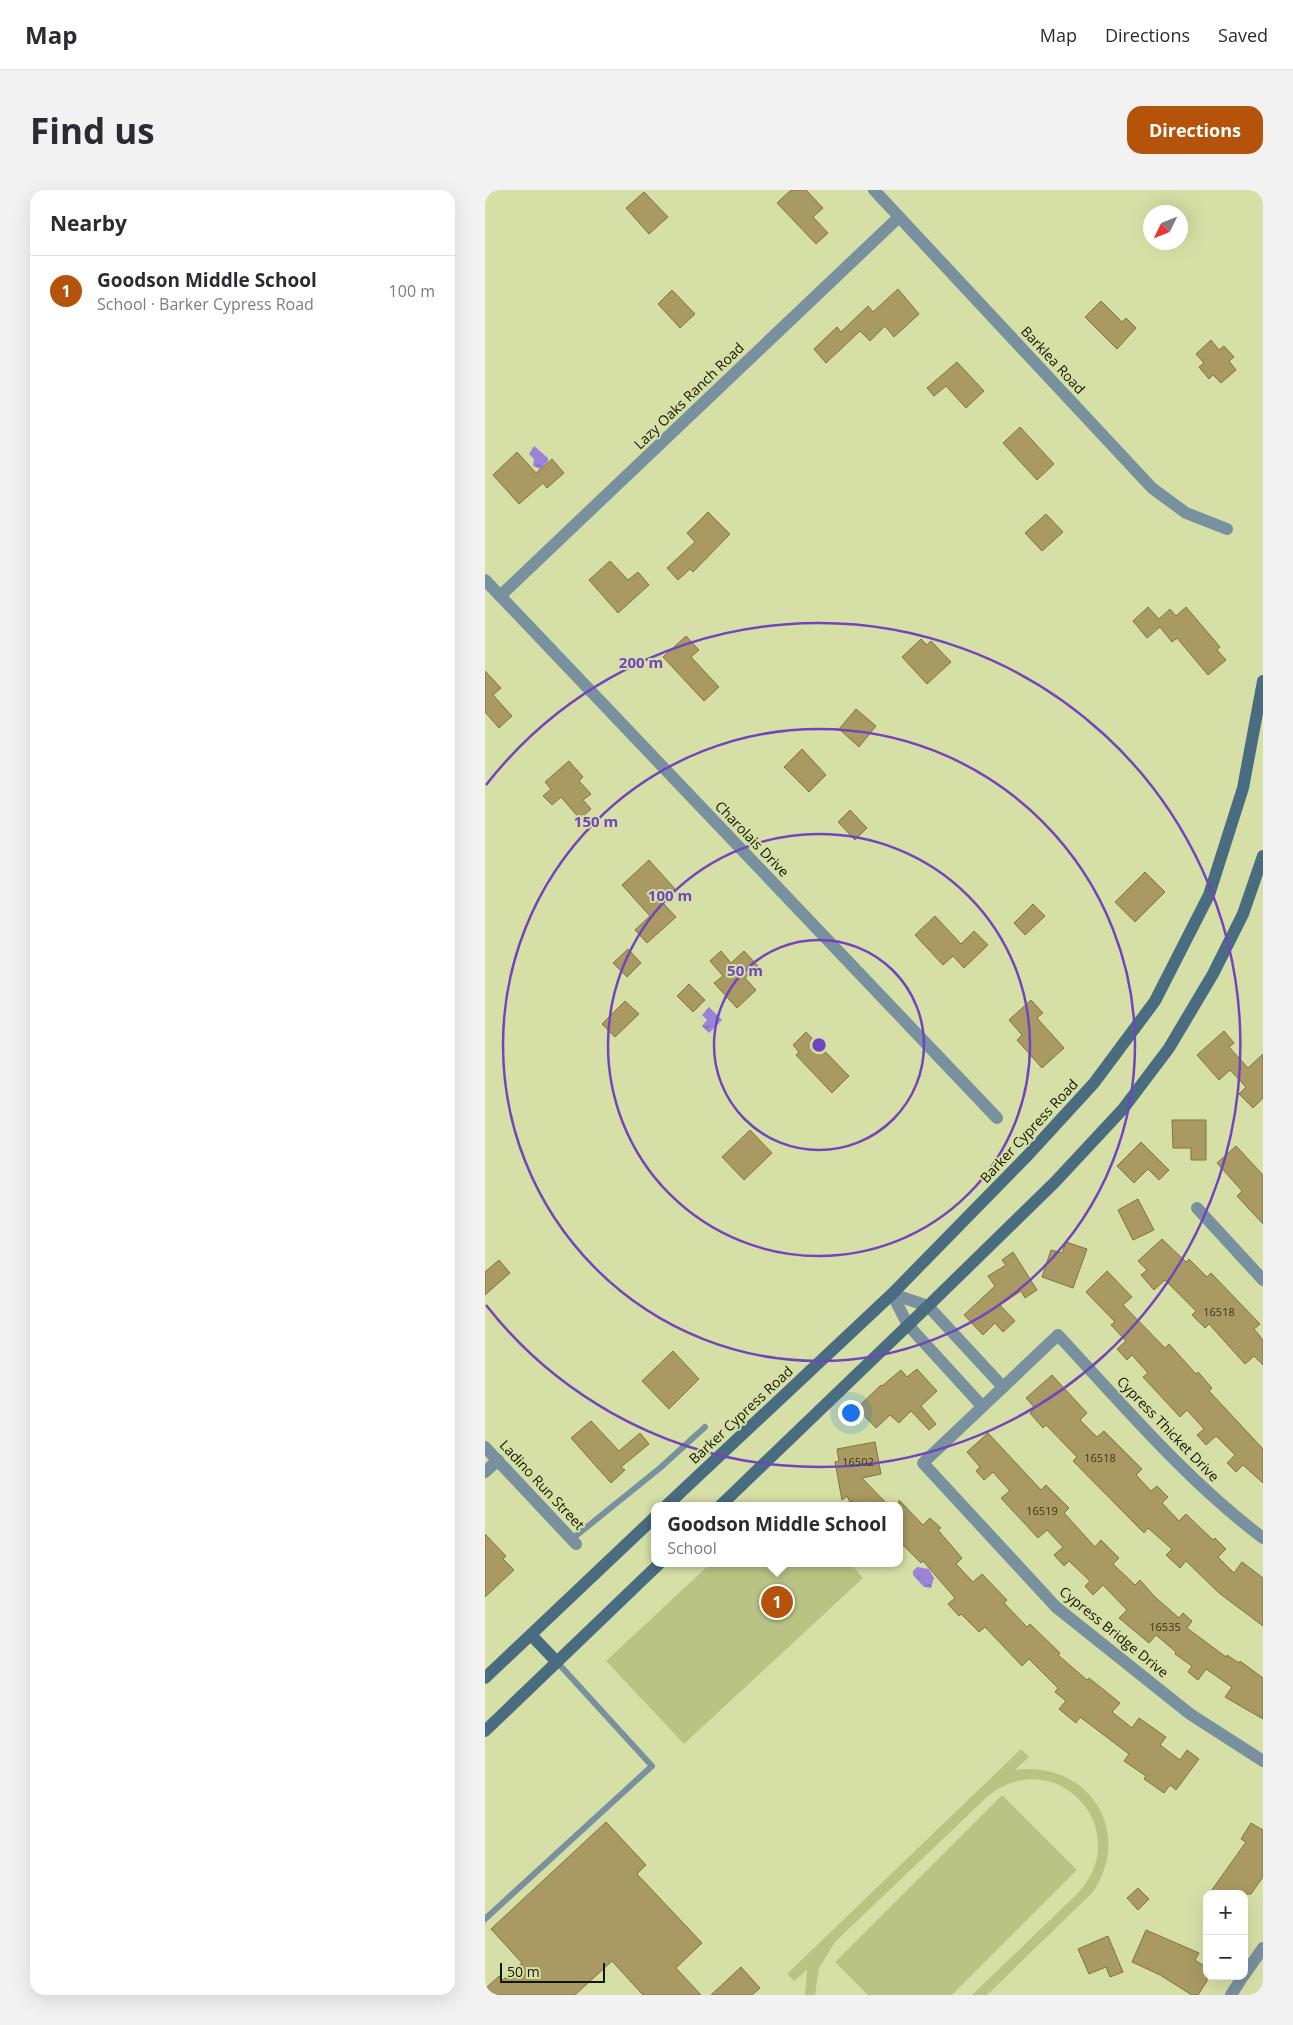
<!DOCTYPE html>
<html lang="en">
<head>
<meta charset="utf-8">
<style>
  body { margin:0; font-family:"Open Sans",sans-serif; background:#f2f2f3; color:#2b2b33 }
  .controls { position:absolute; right:15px; bottom:15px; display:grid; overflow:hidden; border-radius:10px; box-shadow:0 5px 20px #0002 }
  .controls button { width:45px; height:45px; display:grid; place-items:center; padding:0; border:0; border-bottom:1px solid #e1e1e2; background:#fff; color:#2b2b33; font:25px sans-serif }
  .compass { position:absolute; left:658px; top:15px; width:45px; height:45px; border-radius:50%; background:#fff; box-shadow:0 5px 20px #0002; rotate:227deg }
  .scale { position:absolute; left:15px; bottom:12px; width:105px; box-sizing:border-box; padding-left:5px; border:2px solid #131602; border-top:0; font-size:14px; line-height:18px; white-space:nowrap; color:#131602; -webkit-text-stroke:4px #d6e0a6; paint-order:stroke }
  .you { position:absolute; left:365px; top:1222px; width:18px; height:18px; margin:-12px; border:4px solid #fff; border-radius:50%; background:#1a73e8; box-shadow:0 0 0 8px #1a73e833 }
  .badge { display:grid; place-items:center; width:32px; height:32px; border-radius:50%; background:#b45309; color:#fff; font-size:16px; font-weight:700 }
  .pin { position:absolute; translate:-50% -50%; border:2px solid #fff; box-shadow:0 1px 5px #0006 }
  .popup { position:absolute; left:166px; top:1312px; width:252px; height:65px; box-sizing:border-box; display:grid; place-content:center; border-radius:10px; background:#fff; filter:drop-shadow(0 1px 4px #0005); font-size:16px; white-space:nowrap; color:#7c7c81 }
  .popup b { font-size:19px; color:#2b2b33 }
  .popup::after { content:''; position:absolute; left:50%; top:100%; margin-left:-10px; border:10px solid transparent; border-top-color:#fff }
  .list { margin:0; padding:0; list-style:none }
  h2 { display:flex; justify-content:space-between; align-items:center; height:65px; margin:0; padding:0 20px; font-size:21px }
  h2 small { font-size:16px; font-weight:400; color:#7c7c81 }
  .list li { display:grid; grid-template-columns:32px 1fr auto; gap:15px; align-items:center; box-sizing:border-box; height:70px; padding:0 20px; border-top:1px solid #e1e1e2 }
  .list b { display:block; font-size:19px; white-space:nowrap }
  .list p { margin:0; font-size:16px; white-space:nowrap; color:#7c7c81 }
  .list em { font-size:16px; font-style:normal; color:#7c7c81 }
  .map { position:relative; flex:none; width:778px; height:1805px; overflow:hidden; border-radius:15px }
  header { display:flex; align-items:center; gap:30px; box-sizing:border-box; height:70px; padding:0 25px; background:#fff; border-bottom:1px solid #e1e1e2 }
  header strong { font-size:24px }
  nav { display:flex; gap:28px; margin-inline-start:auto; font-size:18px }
  .intro { display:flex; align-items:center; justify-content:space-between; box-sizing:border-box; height:120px; padding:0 30px }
  h1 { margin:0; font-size:35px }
  .button { padding:12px 22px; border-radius:15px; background:#b45309; color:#fff; font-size:18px; font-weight:700 }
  main { display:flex; gap:30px; padding:0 30px }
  aside { flex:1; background:#fff; border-radius:15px; box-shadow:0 5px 20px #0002 }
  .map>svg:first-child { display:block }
</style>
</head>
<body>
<header>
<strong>Map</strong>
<nav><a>Map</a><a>Directions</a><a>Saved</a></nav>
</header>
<div class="intro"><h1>Find us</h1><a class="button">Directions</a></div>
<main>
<aside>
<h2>Nearby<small></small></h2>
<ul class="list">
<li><span class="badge">1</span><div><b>Goodson Middle School</b><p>School · Barker Cypress Road</p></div><em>100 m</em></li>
</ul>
</aside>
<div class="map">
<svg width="778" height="1805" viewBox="0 0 778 1805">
  <defs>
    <pattern id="water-ripples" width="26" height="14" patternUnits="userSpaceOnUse" patternTransform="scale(1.25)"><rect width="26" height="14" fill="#9c83da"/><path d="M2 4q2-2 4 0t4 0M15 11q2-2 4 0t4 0" fill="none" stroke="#7e6aaf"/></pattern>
  </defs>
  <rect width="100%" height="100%" fill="#d6e0a6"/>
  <g fill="#b9c484">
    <polygon points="226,1373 365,1373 378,1388 199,1554 121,1471"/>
    <path d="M536,1559L544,1567L530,1580C603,1570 649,1641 608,1702L502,1805H487L593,1703C652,1639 569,1551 502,1607L350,1752L334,1778L330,1805H320L322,1780L309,1791L302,1784Z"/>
    <polygon points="517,1605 592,1680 467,1805 383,1805 350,1772"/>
  </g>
  <g fill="url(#water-ripples)">
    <polygon points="49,256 63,268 63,271 55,279 48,276 49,269 44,264"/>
    <polygon points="224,817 237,830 224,843 217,836 222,830 217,825"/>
    <polygon points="432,1377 444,1379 449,1388 446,1398 439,1397 428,1385 428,1381"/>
  </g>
  <g fill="#a89a62" stroke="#81743d">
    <polygon points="306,0 321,0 338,18 328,27 343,43 331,54 292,13"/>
    <polygon points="159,2 183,27 164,44 141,18"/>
    <polygon points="413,99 434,124 409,147 400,136 385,151 375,141 341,173 329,159 352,137 356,142 383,116 388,122"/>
    <polygon points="187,100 210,124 195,138 173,114"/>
    <polygon points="616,111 637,132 641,128 651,138 632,159 600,127"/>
    <polygon points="726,150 734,160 739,156 749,167 744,171 751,180 736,193 728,185 724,189 714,177 719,173 711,164"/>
    <polygon points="472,172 499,201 481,218 461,196 449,206 442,198"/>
    <polygon points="535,237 569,274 552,290 518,253"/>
    <polygon points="32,262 51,283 67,269 79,283 62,298 58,293 34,314 8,285"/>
    <polygon points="223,322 245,344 208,382 205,379 193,390 182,378 210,352 202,343"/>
    <polygon points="561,324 578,342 557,361 540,343"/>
    <polygon points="125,371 143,390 153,382 164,395 133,423 104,390"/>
    <polygon points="663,417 674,429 685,419 691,426 701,417 735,457 732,460 741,470 723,485 692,448 687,452 675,437 662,448 648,431"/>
    <polygon points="201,446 214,460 206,467 234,497 219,511 178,467"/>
    <polygon points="436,449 442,455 446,451 466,472 442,494 417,467"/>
    <polygon points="0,481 16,498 8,505 27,526 14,538 0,522"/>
    <polygon points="371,519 391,536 374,557 354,539"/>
    <polygon points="317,559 341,585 324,602 299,577"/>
    <polygon points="84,571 98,587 94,591 106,604 98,610 106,619 95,629 76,607 67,615 58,606 66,599 60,592"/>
    <polygon points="365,620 382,638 370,650 353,632"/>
    <polygon points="164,670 190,699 177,712 191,727 162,753 150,740 165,726 137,695"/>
    <polygon points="660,682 680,702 650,732 630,712"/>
    <polygon points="548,714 560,726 540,745 529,733"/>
    <polygon points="450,726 476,754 489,741 503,755 479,778 468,766 458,775 430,745"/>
    <polygon points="143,759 156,773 142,787 128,773"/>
    <polygon points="236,761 246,773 259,761 273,776 260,788 271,800 252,818 229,793 238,786 225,771"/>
    <polygon points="204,794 220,810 208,822 192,806"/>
    <polygon points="546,810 558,823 552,828 579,858 557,878 532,850 537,845 524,830"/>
    <polygon points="140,811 154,824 130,847 117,834"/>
    <polygon points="739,841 749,853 744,857 763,878 778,864 778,908 768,918 754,904 761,897 745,880 734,890 712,865"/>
    <polygon points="321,842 364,886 347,903 311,865 314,862 308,855"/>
    <polygon points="687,930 721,930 721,970 706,970 706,958 688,958"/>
    <polygon points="265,940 287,963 259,990 237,967"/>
    <polygon points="656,952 684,980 674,990 663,979 649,993 632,976"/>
    <polygon points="751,956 778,985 778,1034 752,1006 757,1001 732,973"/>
    <polygon points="653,1009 669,1040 648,1050 633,1020"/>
    <polygon points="677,1049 701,1072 704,1069 722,1087 726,1083 775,1134 769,1139 778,1150 778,1175 769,1166 760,1174 724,1134 720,1138 707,1125 711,1121 680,1090 669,1100 656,1085 662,1080 653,1071"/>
    <polygon points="581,1052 602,1059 588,1098 557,1087 566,1060 577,1063"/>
    <polygon points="528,1062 552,1100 540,1108 536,1101 515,1115 530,1131 518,1142 510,1133 498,1145 479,1125 510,1096 503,1086 521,1075 517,1070"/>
    <polygon points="14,1070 25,1083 0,1105 0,1082"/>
    <polygon points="622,1081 647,1107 638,1115 680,1158 684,1154 711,1184 713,1182 727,1198 724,1201 778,1259 778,1293 758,1275 751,1282 742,1273 750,1265 731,1246 721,1255 712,1245 719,1239 702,1220 695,1227 658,1187 663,1183 647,1165 642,1170 632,1159 641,1151 626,1135 630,1132 601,1102"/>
    <polygon points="188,1161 214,1189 184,1219 157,1191"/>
    <polygon points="432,1179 452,1201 436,1216 451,1234 444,1240 426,1221 414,1233 405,1225 391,1238 372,1218 396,1195 397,1196 416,1180 422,1187"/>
    <polygon points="567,1185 602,1223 595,1230 612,1247 619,1241 657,1279 651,1285 666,1301 672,1296 683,1307 677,1313 694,1331 701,1324 728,1350 730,1348 741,1359 733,1367 749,1383 757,1372 778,1388 778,1436 734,1403 701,1371 695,1378 681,1365 687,1359 663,1338 659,1343 588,1271 592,1267 561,1235 558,1238 545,1223 550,1218 541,1208"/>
    <polygon points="106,1231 134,1261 155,1243 164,1254 136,1277 140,1280 126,1293 86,1248"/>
    <polygon points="503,1243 556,1300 561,1295 584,1318 579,1323 610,1357 616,1350 634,1368 628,1374 650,1395 655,1390 670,1407 694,1428 698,1423 707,1431 702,1438 741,1467 742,1465 754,1473 755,1471 778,1488 778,1529 740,1507 747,1497 721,1479 713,1490 703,1482 707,1476 690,1464 691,1462 671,1445 664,1453 634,1428 642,1420 618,1395 608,1405 600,1396 605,1391 584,1371 579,1376 569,1365 578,1357 562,1340 553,1348 527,1320 516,1308 525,1301 508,1282 499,1290 491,1281 495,1277 482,1262"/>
    <polygon points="390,1252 396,1284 377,1288 404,1316 371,1316 367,1311 365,1312 362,1306 357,1310 350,1272 354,1271 352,1259"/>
    <polygon points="414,1310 438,1335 445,1328 456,1338 453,1340 477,1368 471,1374 488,1392 497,1384 522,1410 519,1413 542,1437 545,1434 575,1463 573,1465 602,1490 604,1488 635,1513 627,1522 647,1538 654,1528 681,1547 675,1555 695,1570 702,1560 714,1569 691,1600 685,1595 679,1603 659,1589 661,1586 639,1571 644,1564 595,1527 591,1533 574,1519 581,1511 570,1502 573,1498 544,1469 537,1476 500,1437 494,1442 476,1424 474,1426 463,1414 470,1408 438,1371 436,1373 414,1351"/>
    <polygon points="0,1344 21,1366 18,1369 29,1380 0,1407"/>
    <polygon points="121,1632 161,1675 152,1684 217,1753 191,1778 216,1805 158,1805 127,1771 90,1805 0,1805 0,1799 14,1786 18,1790 37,1773 6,1739"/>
    <polygon points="766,1633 778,1640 778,1687 766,1704 724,1704 761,1652 756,1649"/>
    <polygon points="653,1698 664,1709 653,1720 642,1708"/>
    <polygon points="661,1740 714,1763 710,1770 722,1778 722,1791 713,1805 707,1805 675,1785 647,1772"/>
    <polygon points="623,1746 638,1782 625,1787 621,1777 604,1784 593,1759"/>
    <polygon points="256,1777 275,1798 267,1805 226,1805"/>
  </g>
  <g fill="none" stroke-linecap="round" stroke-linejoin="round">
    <g stroke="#79909f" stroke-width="6">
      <polyline points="87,1349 175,1278 220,1237"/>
      <polyline points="0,1729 167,1576 72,1472"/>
    </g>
    <g stroke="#79909f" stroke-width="12">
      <polyline points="389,0 667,298 701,323 742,339"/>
      <polyline points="0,390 512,928"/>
      <polyline points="15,406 414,27"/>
      <polyline points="712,1018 778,1090"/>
      <polyline points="407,1104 443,1116 518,1197"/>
      <polyline points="407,1104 423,1135 497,1216"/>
      <polyline points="0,1257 91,1354"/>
      <polyline points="0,1282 13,1270"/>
      <path d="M778,1348C701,1290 638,1215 573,1145L438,1273L571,1417L705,1524L778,1571"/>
      <polyline points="759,1785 778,1758"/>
      <polyline points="746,1805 758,1786"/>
    </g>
    <g stroke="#4a6c81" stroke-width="12">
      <polyline points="181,1316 407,1104 543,965 609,893 670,811 724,705 758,598 778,491"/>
      <polyline points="235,1316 443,1116 570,992 638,919 684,858 728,784 758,724 778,666"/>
      <polyline points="46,1445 72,1472"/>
      <polyline points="0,1488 170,1327"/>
      <polyline points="0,1541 175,1373"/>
    </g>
  </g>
  <g fill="none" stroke="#7145bd" stroke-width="2.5">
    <circle cx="334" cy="855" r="105"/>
    <circle cx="334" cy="855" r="211"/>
    <circle cx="334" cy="855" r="316"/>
    <path d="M1 595A422 422 0 1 1 1 1115"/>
  </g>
  <g text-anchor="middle" stroke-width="4" stroke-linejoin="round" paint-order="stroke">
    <g font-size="11" fill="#38371a">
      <text x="734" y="1126">16518</text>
      <text x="615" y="1272">16518</text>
      <text x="373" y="1276">16502</text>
      <text x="557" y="1325">16519</text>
      <text x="680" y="1441">16535</text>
    </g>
    <g font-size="14" fill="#131602" stroke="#d6e0a6">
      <text transform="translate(568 170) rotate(47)" y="5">Barklea Road</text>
      <text transform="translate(204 206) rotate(-44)" y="5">Lazy Oaks Ranch Road</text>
      <text transform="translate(267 649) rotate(46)" y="5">Charolais Drive</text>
      <text transform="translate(544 941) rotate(-47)" y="5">Barker Cypress Road</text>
      <text transform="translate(256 1225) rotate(-43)" y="5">Barker Cypress Road</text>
      <text transform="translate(683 1239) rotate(46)" y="5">Cypress Thicket Drive</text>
      <text transform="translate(57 1295) rotate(47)" y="5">Ladino Run Street</text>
      <text transform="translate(629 1442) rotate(39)" y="5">Cypress Bridge Drive</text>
    </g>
  </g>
  <circle cx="334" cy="855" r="8" fill="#7145bd" stroke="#d6e0a6" stroke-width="2.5"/>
  <g font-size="15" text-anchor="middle" font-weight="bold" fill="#7145bd" stroke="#d6e0a6" stroke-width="4" stroke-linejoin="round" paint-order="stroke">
    <text x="156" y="478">200 m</text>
    <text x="111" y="637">150 m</text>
    <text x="185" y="711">100 m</text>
    <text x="260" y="786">50 m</text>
  </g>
</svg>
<div class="controls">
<button>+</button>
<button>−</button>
</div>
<svg class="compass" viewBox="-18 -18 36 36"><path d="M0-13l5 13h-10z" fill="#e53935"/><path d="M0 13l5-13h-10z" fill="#7c7c81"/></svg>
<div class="scale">50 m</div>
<div class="you"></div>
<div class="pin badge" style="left:292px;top:1412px">1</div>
<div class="popup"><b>Goodson Middle School</b>School</div>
</div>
</main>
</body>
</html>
